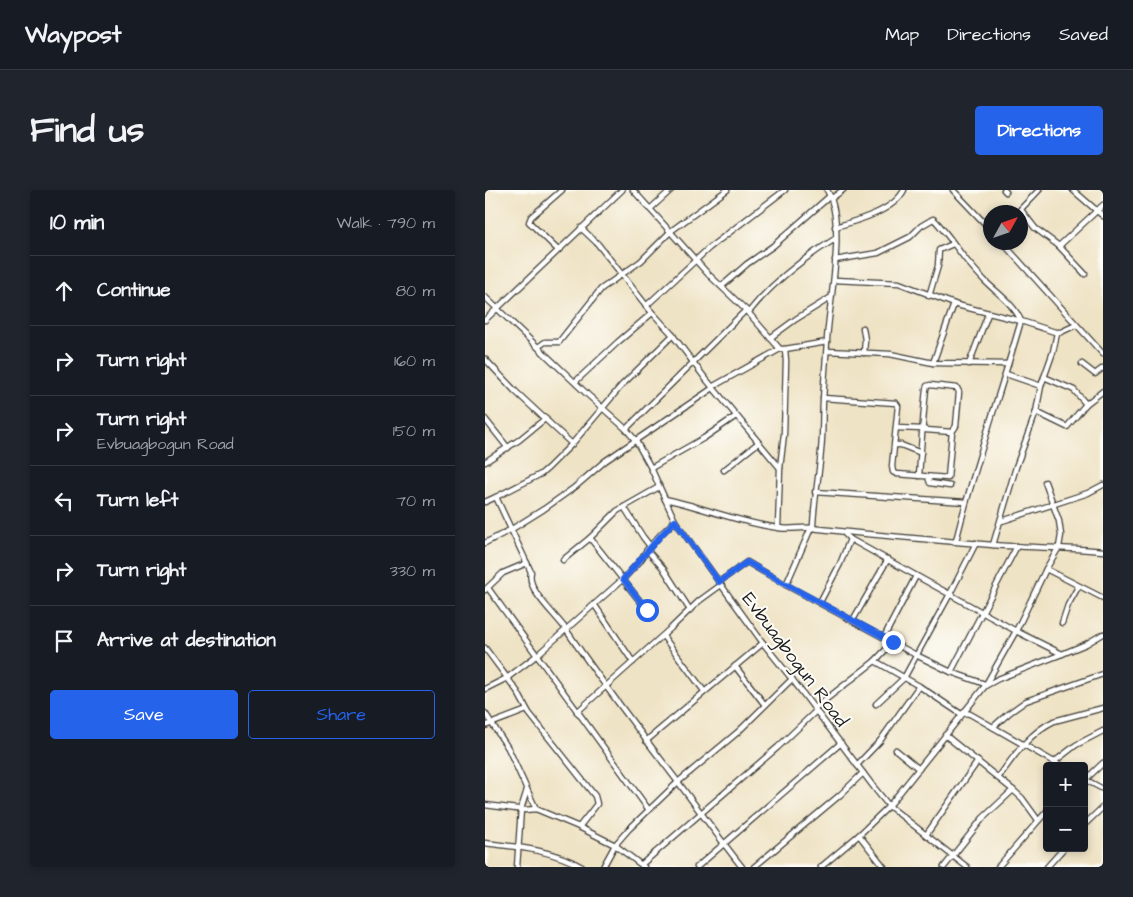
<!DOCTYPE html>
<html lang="en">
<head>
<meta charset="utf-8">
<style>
  body { margin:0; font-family:"Architects Daughter",sans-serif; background:#20242c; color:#f1f3f6 }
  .controls { position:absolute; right:15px; bottom:15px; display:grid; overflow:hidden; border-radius:5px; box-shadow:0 2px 8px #0003 }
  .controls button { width:45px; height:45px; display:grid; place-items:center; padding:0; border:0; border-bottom:1px solid #363941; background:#171b24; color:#f1f3f6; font:25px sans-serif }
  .compass { position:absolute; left:498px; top:15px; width:45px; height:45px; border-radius:50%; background:#171b24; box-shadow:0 2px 8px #0003; rotate:50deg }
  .stop { position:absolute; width:15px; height:15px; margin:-11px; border:4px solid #2563eb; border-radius:50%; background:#fff }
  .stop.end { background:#2563eb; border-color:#fff; box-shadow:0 1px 5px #0008 }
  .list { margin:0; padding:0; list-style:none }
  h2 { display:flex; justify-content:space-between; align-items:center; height:65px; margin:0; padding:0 20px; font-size:21px }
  h2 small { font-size:16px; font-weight:400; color:#9ea1a6 }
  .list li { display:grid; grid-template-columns:32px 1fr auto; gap:15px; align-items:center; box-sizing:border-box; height:70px; padding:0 20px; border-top:1px solid #363941 }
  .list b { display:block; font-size:19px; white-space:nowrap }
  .list p { margin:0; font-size:16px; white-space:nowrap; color:#9ea1a6 }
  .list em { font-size:16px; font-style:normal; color:#9ea1a6 }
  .actions { display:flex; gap:10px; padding:15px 20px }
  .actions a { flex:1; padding:11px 0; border:1px solid #2563eb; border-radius:5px; text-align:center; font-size:18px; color:#2563eb }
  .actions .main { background:#2563eb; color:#fff }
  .icon { flex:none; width:28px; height:28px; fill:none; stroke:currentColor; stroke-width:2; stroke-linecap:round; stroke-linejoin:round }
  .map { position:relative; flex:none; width:618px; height:677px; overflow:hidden; border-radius:5px }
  header { display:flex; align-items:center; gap:30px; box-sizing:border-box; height:70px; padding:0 25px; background:#171b24; border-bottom:1px solid #363941 }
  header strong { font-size:24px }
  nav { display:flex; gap:28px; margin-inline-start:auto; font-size:18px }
  .intro { display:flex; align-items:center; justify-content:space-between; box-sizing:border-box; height:120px; padding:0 30px }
  h1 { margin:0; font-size:35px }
  .button { padding:12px 22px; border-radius:5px; background:#2563eb; color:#fff; font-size:18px; font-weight:700 }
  main { display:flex; gap:30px; padding:0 30px }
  aside { flex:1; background:#171b24; border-radius:5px; box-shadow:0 2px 8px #0003 }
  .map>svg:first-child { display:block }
</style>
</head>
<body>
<header>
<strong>Waypost</strong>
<nav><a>Map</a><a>Directions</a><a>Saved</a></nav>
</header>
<div class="intro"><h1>Find us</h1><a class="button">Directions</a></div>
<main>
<aside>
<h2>10 min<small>Walk · 790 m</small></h2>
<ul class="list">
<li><svg class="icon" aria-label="ahead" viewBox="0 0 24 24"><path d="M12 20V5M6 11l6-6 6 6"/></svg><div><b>Continue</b></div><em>80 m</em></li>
<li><svg class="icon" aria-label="right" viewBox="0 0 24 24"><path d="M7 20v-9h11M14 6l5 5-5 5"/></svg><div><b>Turn right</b></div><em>160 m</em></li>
<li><svg class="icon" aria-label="right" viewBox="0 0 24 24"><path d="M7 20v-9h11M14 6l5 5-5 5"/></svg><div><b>Turn right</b><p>Evbuagbogun Road</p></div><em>150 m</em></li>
<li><svg class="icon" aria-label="left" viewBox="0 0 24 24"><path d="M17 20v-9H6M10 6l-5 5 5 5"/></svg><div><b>Turn left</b></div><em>70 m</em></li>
<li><svg class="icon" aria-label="right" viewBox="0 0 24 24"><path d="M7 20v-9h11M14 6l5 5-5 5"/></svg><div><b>Turn right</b></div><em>330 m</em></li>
<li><svg class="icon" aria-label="arrive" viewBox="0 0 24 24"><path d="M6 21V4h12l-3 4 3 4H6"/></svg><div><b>Arrive at destination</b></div></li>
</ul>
<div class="actions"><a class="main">Save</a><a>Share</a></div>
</aside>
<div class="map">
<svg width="618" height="677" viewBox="0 0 618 677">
  <rect width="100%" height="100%" fill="#fdfcf7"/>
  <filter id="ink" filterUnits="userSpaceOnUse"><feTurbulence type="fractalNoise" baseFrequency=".02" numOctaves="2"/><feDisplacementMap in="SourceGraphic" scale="10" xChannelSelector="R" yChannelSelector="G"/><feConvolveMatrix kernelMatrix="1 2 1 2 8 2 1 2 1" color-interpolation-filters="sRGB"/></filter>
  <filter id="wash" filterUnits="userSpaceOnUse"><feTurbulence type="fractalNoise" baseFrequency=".0096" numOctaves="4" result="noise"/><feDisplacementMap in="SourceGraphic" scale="20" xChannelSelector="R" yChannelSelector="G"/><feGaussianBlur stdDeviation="1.12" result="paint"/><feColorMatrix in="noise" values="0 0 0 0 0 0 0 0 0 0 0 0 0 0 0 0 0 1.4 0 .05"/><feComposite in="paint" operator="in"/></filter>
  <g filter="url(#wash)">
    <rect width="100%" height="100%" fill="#efe3c5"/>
  </g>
  <g filter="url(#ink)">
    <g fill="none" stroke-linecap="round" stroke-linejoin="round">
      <g stroke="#3c3a35" stroke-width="7">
        <g id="minor">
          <polyline points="148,0 223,84 261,120 295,159 300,159 301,171 299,244 295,278"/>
          <polyline points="468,0 506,40"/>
          <polyline points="519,0 521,2"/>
          <polyline points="588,0 618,26"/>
          <polyline points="347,8 358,0"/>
          <polyline points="165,19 186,0"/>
          <polyline points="536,20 550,38 574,56 618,15"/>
          <polyline points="533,22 554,0"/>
          <path d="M350,37C371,31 409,21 419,0"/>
          <polyline points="96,38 112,53 164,119 186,143 220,188 295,278 293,338"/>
          <polyline points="517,52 618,164"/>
          <polyline points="574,56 600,84"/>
          <polyline points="73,60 44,32 46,27 77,0"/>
          <path d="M350,70L393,63L425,47L436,36L448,29C454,32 475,63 482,71C488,78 494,85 500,91C513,104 529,114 536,131C515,204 489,277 471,351"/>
          <polyline points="349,90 414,93 472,115 536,131 570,142 576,142 591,135"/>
          <polyline points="237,96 262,74 288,56 345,6"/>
          <polyline points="444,106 453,76 454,60 468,54"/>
          <polyline points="0,107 103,205 141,239 151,251 166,278 190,331 278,453 307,489 391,600 404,616 482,677"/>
          <polyline points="161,116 224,58 300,0"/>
          <path d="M263,123C287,93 317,69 350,49"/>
          <polyline points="0,130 137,0"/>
          <polyline points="378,138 380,150 379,163"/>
          <path d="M188,145L137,195L87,254L63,278L56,284L11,307L46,382C41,401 72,425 82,441C117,493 155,542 193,592C214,620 235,649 257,677"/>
          <polyline points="285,148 311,129 345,108"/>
          <polyline points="53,157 60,152 74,152 116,99 156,71 186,41 242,0"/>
          <polyline points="300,159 342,152"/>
          <polyline points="342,161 405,164 448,173 523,174"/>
          <polyline points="0,169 30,201 87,254"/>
          <polyline points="448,173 469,114"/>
          <polyline points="484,174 503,124"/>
          <polyline points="597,174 610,184 618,178"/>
          <polyline points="521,184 556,196"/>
          <polyline points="559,187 589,200 601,214"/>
          <polyline points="90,192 133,152 167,123"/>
          <polyline points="227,197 295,159"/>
          <polyline points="338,208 411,213 413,216 407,276 408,282 412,284 463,288 467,242"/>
          <polyline points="551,222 582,237 601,214 618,201"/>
          <polyline points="0,229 23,258"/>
          <path d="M411,238L438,239L441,240L467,242L471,236L474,202L472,198L445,195L442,196L441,199C438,228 436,257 434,286"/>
          <polyline points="141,239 261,120"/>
          <polyline points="410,255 416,255 436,263"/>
          <polyline points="0,272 34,250 61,228"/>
          <polyline points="166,278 219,248 251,226"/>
          <polyline points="239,280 273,253"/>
          <polyline points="443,287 445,293 465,296"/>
          <polyline points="330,302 481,312"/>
          <path d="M180,309C218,317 255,333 294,338C305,340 315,337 326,338L328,336C329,311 334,286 336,261C338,244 337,228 338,211C339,191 341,170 342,150C344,111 362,34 342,0"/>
          <polyline points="0,312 11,307"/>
          <polyline points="139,317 158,347 165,356"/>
          <polyline points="517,331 603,303 618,295"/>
          <polyline points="359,343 365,349 531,441 577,464"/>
          <polyline points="105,348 132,321 174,297"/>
          <polyline points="0,353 27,339 59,319 90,297 120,271 228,198"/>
          <polyline points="508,355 531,277 551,222 556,196 568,162 572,143"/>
          <polyline points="162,360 178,378 205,420"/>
          <polyline points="78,370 105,348 162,420"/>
          <polyline points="561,379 618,408"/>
          <polyline points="234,392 262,372 301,395 431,465 466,482 500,494"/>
          <path d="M301,395L326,338C386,345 447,350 508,355C544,358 581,357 618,361"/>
          <polyline points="3,398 164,620"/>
          <polyline points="0,400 18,383 42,373"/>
          <polyline points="335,412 355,374 365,349"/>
          <polyline points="109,414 148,472"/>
          <polyline points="368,430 403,369"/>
          <polyline points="577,433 583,415 593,397"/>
          <polyline points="178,446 219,501"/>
          <polyline points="399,447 431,386"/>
          <polyline points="0,458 32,501 44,523 110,606 112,614 94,637 130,655 159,677"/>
          <polyline points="390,471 434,496 476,524 481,523 485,524 576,576"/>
          <polyline points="250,476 280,515"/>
          <polyline points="466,482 532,356"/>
          <polyline points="500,496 531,441 561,379 574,357 576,345 574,331 560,292"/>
          <polyline points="0,499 22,488 51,466 138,389 155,371 162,360 176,344 190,331"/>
          <polyline points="391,514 419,488 465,404 491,353"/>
          <polyline points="330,518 390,471 408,452"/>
          <polyline points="92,522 186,438 214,411 236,395"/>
          <polyline points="0,523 23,558 51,619"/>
          <polyline points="0,536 42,520"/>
          <polyline points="508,537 524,523 541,511 618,484"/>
          <polyline points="460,545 528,600 537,608 553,630"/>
          <polyline points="161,551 278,453"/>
          <polyline points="411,560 434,579"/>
          <polyline points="569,572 591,555 618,541"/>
          <polyline points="372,575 395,551 434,496"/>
          <path d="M513,588C529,566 544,543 569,531L618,518"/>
          <polyline points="599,589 618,599"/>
          <polyline points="599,591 618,573"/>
          <polyline points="0,615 40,620 51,619 94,637"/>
          <polyline points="599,635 618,617"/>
          <polyline points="374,645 399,677"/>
          <polyline points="441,645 493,571"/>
          <path d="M0,653C33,657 68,660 97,677"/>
          <polyline points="157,674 293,557 331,521"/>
          <polyline points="32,677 36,619 42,600"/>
          <polyline points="118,677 130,655 143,640 193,592 253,542 307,489"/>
          <polyline points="212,677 356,553"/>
          <polyline points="269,677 355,605 378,583"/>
          <polyline points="336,677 374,645 404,616 500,496 513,489 577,464 601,454 618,444"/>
          <polyline points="459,677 498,628 528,600"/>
          <polyline points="513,677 562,621"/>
          <polyline points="562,677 579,658"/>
        </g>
      </g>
      <use href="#minor" stroke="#fff" stroke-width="4.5"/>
    </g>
  </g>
  <g fill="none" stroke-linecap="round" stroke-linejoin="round" filter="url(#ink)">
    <path stroke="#2563eb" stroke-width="6" d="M162,420L138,389C156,370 171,349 190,331L234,392L262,372L302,395L408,452"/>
  </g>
  <g text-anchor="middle" stroke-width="4" stroke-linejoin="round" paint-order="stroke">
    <g font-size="19" fill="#1c1c1c" stroke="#fdfcf7">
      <text transform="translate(311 469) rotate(53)" y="7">Evbuagbogun Road</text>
    </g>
  </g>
</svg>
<div class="controls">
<button>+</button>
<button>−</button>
</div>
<svg class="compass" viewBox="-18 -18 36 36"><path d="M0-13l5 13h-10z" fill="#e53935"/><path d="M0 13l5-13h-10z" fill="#9ea1a6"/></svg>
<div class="stop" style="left:162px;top:420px"></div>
<div class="stop end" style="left:408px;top:452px"></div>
</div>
</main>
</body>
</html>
